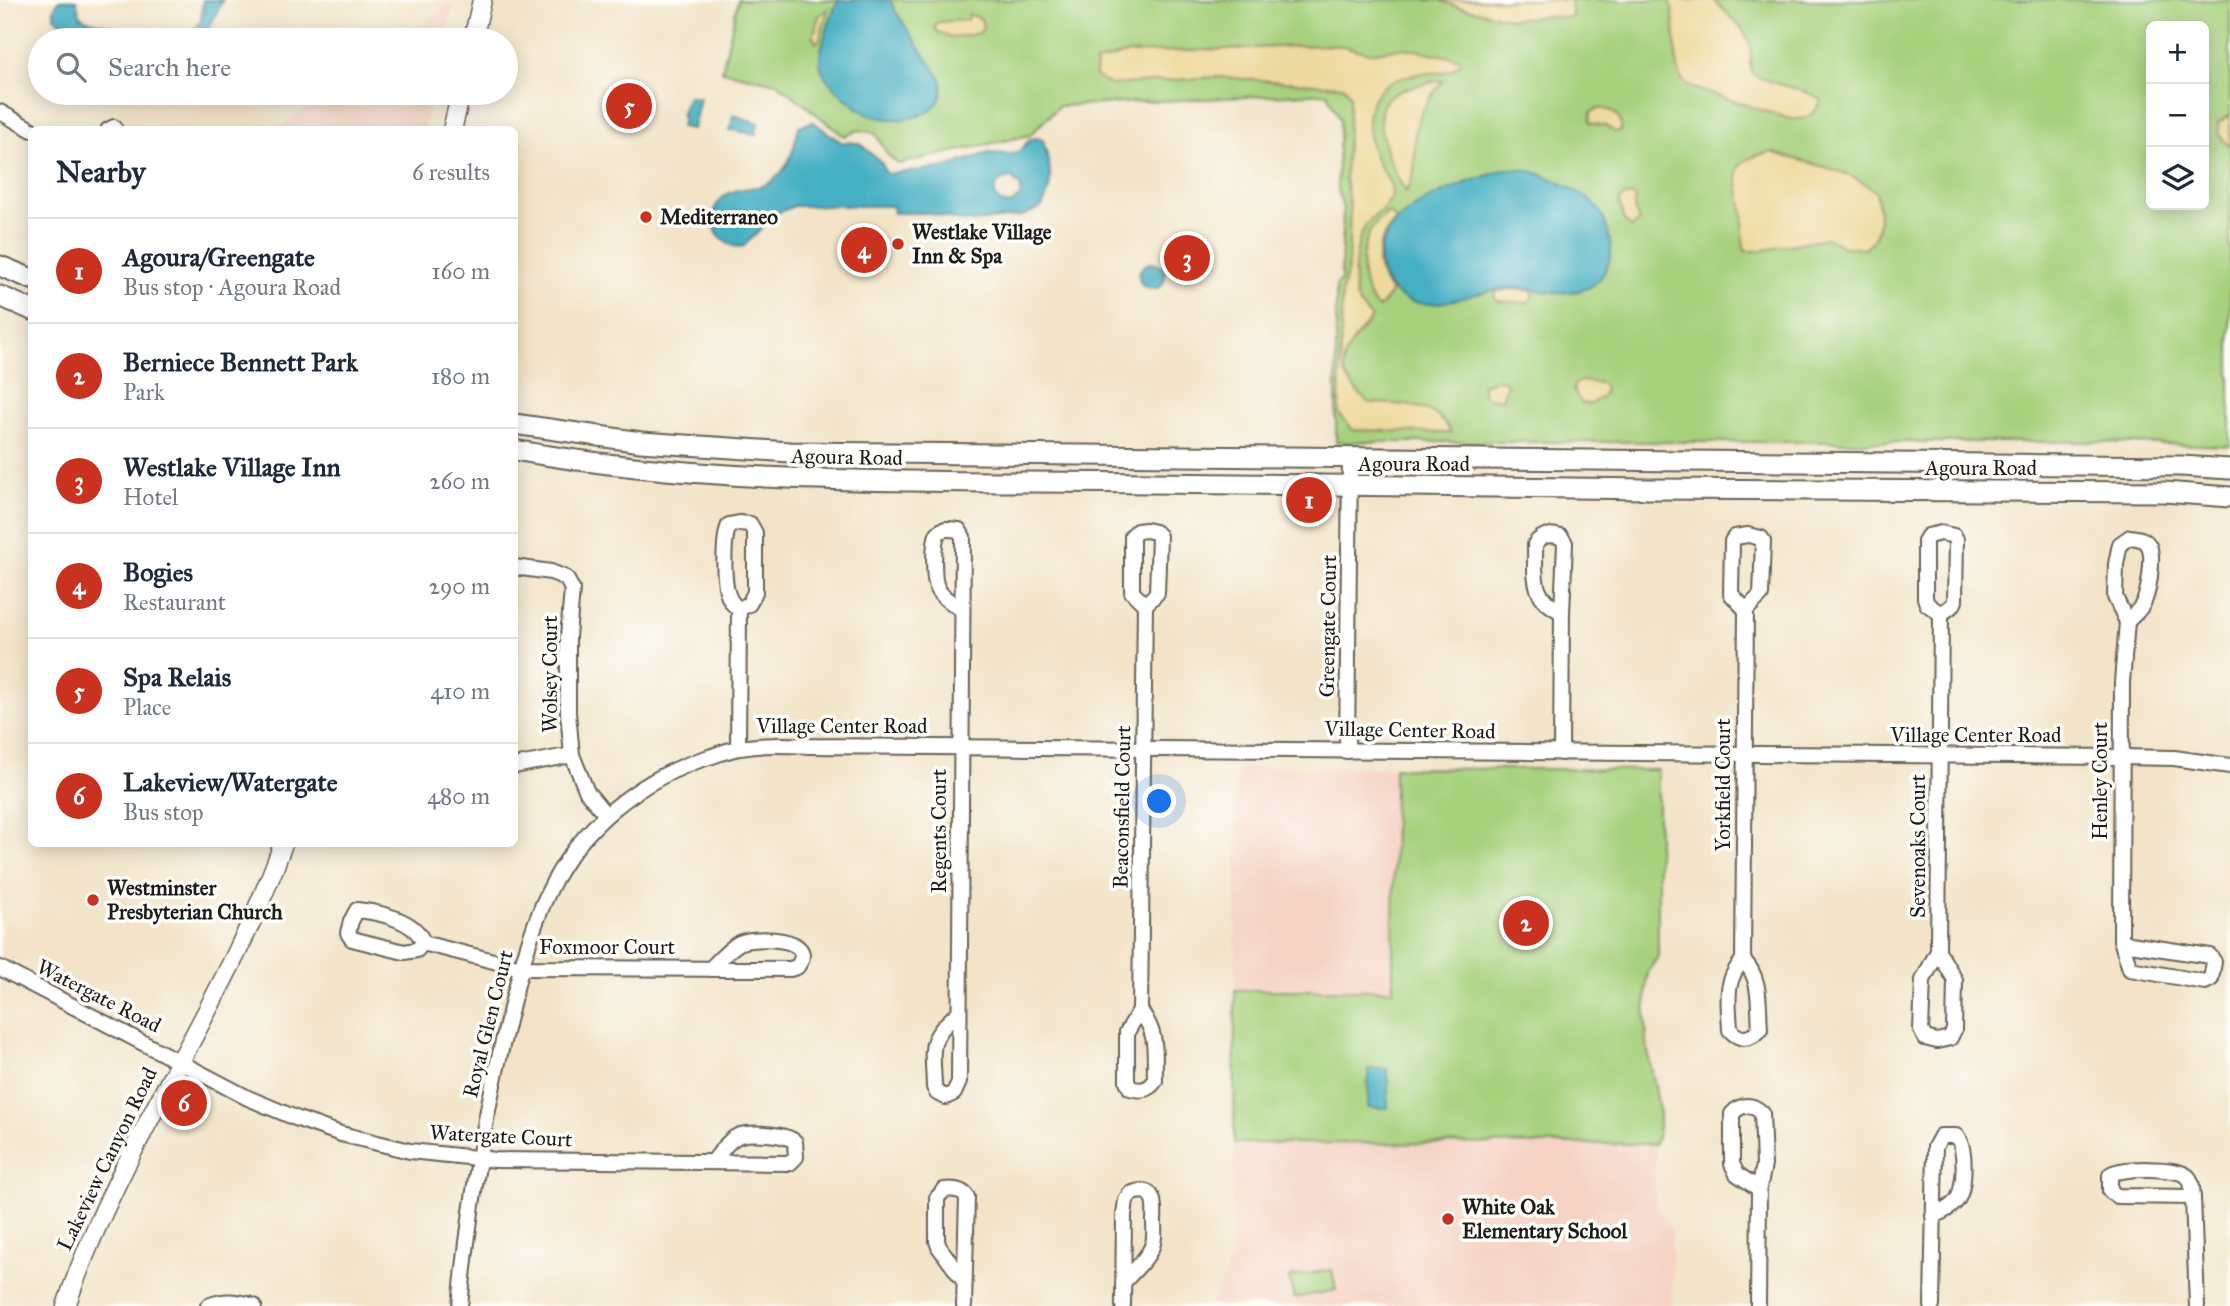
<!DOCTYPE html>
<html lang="en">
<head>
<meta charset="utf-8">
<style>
  body { margin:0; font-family:"IM FELL Great Primer",serif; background:#f6f6f7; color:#1f2937 }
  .controls { position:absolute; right:21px; top:21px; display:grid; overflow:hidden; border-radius:10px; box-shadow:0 4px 18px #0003 }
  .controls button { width:63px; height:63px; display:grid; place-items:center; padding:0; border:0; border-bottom:2px solid #e0e1e3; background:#fff; color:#1f2937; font:35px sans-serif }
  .you { position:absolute; left:1160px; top:802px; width:24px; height:24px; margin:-18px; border:5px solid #fff; border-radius:50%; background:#1a73e8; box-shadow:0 0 0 10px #1a73e833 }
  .badge { display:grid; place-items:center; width:46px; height:46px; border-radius:50%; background:#c8321e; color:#fff; font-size:23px; font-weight:700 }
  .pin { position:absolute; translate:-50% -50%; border:4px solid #fff; box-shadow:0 2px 7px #0006 }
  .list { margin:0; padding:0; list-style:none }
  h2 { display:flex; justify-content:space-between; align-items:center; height:91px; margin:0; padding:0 28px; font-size:30px }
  h2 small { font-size:23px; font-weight:400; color:#747a83 }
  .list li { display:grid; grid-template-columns:46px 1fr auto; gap:21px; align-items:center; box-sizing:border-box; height:105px; padding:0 28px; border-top:2px solid #e0e1e3 }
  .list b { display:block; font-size:26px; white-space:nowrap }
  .list p { margin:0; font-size:23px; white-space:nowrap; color:#747a83 }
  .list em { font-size:23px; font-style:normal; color:#747a83 }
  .icon { flex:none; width:38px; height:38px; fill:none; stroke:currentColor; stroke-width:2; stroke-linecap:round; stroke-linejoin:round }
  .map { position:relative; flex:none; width:2230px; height:1306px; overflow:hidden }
  .search { position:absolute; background:#fff; box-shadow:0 4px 18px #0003; left:28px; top:28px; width:490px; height:77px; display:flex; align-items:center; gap:18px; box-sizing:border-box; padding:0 24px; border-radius:38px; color:#747a83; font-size:26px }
  .panel { position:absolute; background:#fff; box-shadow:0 4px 18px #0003; left:28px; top:126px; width:490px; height:721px; border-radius:10px }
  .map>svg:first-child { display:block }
</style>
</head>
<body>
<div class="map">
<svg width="2230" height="1306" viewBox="0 0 2230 1306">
  <rect width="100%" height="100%" fill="#fdfcf7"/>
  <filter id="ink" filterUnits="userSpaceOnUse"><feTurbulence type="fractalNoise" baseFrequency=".0143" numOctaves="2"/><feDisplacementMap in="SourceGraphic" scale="14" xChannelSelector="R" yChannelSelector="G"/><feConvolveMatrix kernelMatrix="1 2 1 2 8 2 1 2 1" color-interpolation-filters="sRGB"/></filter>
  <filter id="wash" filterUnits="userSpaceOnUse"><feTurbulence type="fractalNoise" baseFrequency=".00686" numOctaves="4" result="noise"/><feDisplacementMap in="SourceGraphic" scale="28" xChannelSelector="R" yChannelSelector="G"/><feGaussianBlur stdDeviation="1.57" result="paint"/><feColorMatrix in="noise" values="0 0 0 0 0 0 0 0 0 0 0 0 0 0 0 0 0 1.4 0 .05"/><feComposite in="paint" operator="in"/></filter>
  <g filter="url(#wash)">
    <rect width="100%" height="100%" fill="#f3e4c9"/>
    <g fill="#f5d2c3">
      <polygon points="448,4 453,7 444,40 399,40"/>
      <polygon points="328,93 432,93 424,129 279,129"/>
      <polygon points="1237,767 1394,768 1393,990 1235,990"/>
      <polygon points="1234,1143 1655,1144 1655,1193 1657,1206 1672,1231 1672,1306 1210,1306 1232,1259"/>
    </g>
    <g fill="#a7d17d" stroke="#62764c" stroke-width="2" fill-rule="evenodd">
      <path d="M738,0H2230V446L2098,442H1336V286L1341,280L1343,209L1337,188L1340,120L1327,93L1059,106L1030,135L898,164L888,155L875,133L859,130L844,136L777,83L722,71ZM2151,26H2204V205H2151Z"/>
      <path d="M1394,768L1658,770V957C1655,961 1651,966 1649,971C1643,985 1646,1042 1649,1058C1654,1083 1665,1120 1655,1144L1234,1143L1235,990H1393Z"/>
      <polygon points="1332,1270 1336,1290 1294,1298 1289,1277"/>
    </g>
    <g fill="#eeda9e" stroke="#857b5d" stroke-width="2">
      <polygon points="1439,0 1571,0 1572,16 1567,18 1547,16 1512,19 1455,6"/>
      <path d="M1670,0H1714C1726,14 1745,26 1750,45C1752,55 1748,64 1752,74C1768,84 1813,90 1822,101C1814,115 1806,120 1790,119L1693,88C1689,85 1683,82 1681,77C1673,62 1677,22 1670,0Z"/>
      <polygon points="828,9 819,40 816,43 813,37 819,16"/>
      <polygon points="969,14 981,19 983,27 980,33 951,38 936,31 935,25 939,22 967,20"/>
      <path d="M1327,45L1343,46L1369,53L1401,48L1410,49L1460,59L1462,61C1458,64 1454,69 1449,71C1443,73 1434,73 1428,73C1412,74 1390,78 1379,91C1361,111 1368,146 1380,167C1385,175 1391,181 1392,191C1393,205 1375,214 1367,224C1355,240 1351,283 1358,302C1361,308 1367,313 1372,318C1342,354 1328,367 1369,403C1399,404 1437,402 1451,433L1353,430L1339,414L1342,292L1348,268L1350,209L1345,178L1350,94L1343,86L1216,77L1111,85L1095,76L1096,62L1129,53Z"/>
      <path d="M1437,81H1443C1432,95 1420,110 1416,128C1411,155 1421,164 1406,192C1393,171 1366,115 1390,96C1402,87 1422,85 1437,81Z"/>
      <path d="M1597,109C1611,107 1623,117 1621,131L1615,132L1606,126L1590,123L1591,112Z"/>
      <polygon points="2228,116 2230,116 2230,147 2219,135 2218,123"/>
      <path d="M1771,152C1805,163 1848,168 1876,192C1880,212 1883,235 1865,248L1844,247L1827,238L1759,251H1745C1741,238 1744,226 1743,213C1739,176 1723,161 1771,152Z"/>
      <polygon points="1631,195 1635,198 1634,208 1639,221 1632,228 1625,221 1619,202 1623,197"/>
      <path d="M1389,212L1396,220C1375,241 1371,270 1392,292L1379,308C1361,295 1359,258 1367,238C1370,227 1380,219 1389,212Z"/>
      <polygon points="1510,289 1531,291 1534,294 1528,303 1497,301 1494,296 1496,292"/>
      <polygon points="1499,379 1504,381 1507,385 1502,399 1487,398 1483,393 1483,385"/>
      <polygon points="1580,381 1601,383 1605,388 1603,396 1591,404 1581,403 1573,389 1574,385"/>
    </g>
    <g fill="#45afc3" stroke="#306670" stroke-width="2" fill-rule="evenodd">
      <polygon points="59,0 76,0 80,16 87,20 162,40 128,40 126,36 115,39 109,34 79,23 69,27 54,17 54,9"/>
      <polygon points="203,0 223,0 203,40 185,40 201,21"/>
      <path d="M838,0H890L896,12L942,81C949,119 896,125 870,115C858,110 849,101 840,93C831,86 821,73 820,62C819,46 832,15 838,0Z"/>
      <polygon points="688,96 700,98 693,129 681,127 683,116 681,115"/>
      <polygon points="733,115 758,123 756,134 730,130"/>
      <path d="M813,122L841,142L859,143L882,163L885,172L889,174L946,167L988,153L1013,154L1021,150L1030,139L1037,138L1043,140C1050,165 1056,184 1041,208L1022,216L974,222L957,220L929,213H894L893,206H794L775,214L744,246C736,248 731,246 724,241C706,226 711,198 735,191C753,185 764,191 779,175C792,162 795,143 799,126ZM1012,178L1021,187L1020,196L1012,204C1001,205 994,200 995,189L999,181Z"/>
      <path d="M1506,169C1513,169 1520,168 1527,170C1545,174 1590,195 1600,211C1606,220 1608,231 1610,241C1611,249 1612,254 1609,262C1605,271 1600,282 1590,287C1567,299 1536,288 1512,288C1479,288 1446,310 1413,302C1397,298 1385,285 1381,270C1367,209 1464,184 1506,169Z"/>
      <circle cx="1152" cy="276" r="13"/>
      <rect x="1368" y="1069" width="20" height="39"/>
    </g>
  </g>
  <g filter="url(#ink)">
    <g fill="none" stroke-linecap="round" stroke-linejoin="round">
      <g stroke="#676259" stroke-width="18">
        <g id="minor">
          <polyline points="0,112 32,130"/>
          <polyline points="108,130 114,127"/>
          <polygon points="1146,530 1155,532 1159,536 1157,593 1145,605 1132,592 1132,536 1137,531"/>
          <polygon points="1941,533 1954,536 1956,539 1955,601 1953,605 1941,614 1927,604 1925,598 1925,541 1928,536"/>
          <polyline points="514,567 551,572 566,578 572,589 568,637 568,713 572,755 587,792 606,815"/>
          <path d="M738,748L739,609C736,607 733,605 731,601C722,588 723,539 729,525L739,523L750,524L755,533V592L749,604L739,609"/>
          <polyline points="1347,751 1350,459"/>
          <path d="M1561,753L1562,612L1565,543L1561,537C1550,534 1543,534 1535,544C1536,575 1529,597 1562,612"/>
          <polyline points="514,766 572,755"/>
          <path d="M357,910C378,912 417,920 423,943L417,950L404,952L352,939L348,933L351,921Z"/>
          <path d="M2121,940L2130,944L2210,956L2214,962L2211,979L2205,982L2130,969L2121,940L2122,682L2127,622L2115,597L2116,564L2120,544L2130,537C2137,538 2145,538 2149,546C2154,557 2149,595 2142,605C2139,611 2132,616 2127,622"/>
          <path d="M423,943L521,968L790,969L797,967C820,936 754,936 739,943C729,949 719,960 710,969"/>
          <polyline points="1938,951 1955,980 1954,1030 1950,1038 1937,1041 1925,1038 1921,1030 1923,980 1938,951 1941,614"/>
          <path d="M1743,960C1762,978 1758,1005 1760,1030C1749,1040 1740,1041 1730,1030C1729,1003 1723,982 1743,960L1746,610L1731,594L1732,541L1735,537L1748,535L1761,538L1763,541L1761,595L1746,610"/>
          <path d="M0,968L248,1098L298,1119L341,1134L410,1151L496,1160L790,1163L796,1157L795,1142C789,1134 752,1132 741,1135C729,1138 721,1152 713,1162"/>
          <path d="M1140,1010C1159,1036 1154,1051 1155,1081C1148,1091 1140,1091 1130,1088L1127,1081V1032L1140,1010L1145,605"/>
          <path d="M959,1012C926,1040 933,1046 934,1087L937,1093L946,1097L954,1093L959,1082L963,537L959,530C951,529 944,527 938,533C933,539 933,579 937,587C941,597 952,603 961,609"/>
          <path d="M2193,1197L2117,1196L2110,1191V1175C2119,1167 2176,1167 2187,1176C2193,1181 2192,1190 2193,1197L2197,1306"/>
          <path d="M208,1306C225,1299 237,1301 254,1306"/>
          <path d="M460,1306C469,1213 483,1120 506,1029C517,983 528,936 548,893C579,827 641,778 709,757C719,754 730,749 740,748C763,744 786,745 809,746L2121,757L2174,758L2230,766"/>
          <path d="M964,1306L967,1197C962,1189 952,1189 944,1190L937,1198V1241L939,1247L964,1281"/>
          <path d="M1123,1306L1124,1215L1126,1200L1130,1194C1155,1184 1155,1203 1154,1221C1154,1228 1155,1237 1153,1243C1150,1257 1132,1272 1123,1283"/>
          <path d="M1758,1306L1759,1189L1764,1165L1762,1113C1753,1104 1741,1103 1732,1114V1164L1737,1174L1759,1189"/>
          <path d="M1932,1306L1935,1147L1941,1136H1956C1967,1145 1965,1188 1957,1200C1951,1208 1942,1212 1933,1216"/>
        </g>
      </g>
      <g stroke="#676259" stroke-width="21">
        <g id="tertiary">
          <polyline points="473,40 482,0"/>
          <polyline points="452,130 461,93"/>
          <path d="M66,1306C120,1144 226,1004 283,844"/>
        </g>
      </g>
      <g stroke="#676259" stroke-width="23">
        <g id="secondary">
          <polyline points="0,266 32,279"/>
          <polyline points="0,296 32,310"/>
          <polyline points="514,424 641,442 790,452 2181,466 2230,469"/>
          <path d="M514,450C725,488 939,480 1152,483C1489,488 1827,491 2164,492L2230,497"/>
        </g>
      </g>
      <use href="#minor" stroke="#fff" stroke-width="14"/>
      <use href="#tertiary" stroke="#fff" stroke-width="18"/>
      <use href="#secondary" stroke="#fff" stroke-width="19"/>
    </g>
  </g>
  <g fill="#c8321e" stroke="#fdfcf7" stroke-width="2.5">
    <circle cx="646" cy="217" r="7"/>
    <circle cx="898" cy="244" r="7"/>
    <circle cx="93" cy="900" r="7"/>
    <circle cx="1448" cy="1219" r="7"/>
  </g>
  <g text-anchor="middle" stroke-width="7" stroke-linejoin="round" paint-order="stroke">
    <g font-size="21" font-weight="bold" fill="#1c1c1c" stroke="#fdfcf7" text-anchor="start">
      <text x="660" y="224">Mediterraneo</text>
      <text x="912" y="239">Westlake Village<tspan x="912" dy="24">Inn &amp; Spa</tspan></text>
      <text x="107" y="895">Westminster<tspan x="107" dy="24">Presbyterian Church</tspan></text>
      <text x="1462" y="1214">White Oak<tspan x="1462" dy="24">Elementary School</tspan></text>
    </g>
    <g font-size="21" fill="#1c1c1c" stroke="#fdfcf7">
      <text transform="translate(847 457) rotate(1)" y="7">Agoura Road</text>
      <text x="1414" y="471">Agoura Road</text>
      <text x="1981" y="475">Agoura Road</text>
      <text transform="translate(1328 626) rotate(-89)" y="7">Greengate Court</text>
      <text transform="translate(550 674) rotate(-90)" y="7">Wolsey Court</text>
      <text x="842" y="733">Village Center Road</text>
      <text transform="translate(1410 730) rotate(1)" y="7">Village Center Road</text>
      <text x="1976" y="742">Village Center Road</text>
      <text transform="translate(2100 781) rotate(-90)" y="7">Henley Court</text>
      <text transform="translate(1723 785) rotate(-90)" y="7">Yorkfield Court</text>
      <text transform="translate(1122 807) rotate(-89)" y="7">Beaconsfield Court</text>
      <text transform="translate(939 831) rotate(-90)" y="7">Regents Court</text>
      <text transform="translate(1918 846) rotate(-90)" y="7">Sevenoaks Court</text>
      <text x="607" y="954">Foxmoor Court</text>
      <text transform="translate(99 996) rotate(27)" y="7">Watergate Road</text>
      <text transform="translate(488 1024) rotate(-76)" y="7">Royal Glen Court</text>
      <text transform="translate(501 1136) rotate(3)" y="7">Watergate Court</text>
      <text transform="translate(107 1159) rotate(-64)" y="7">Lakeview Canyon Road</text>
    </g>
  </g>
</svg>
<div class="controls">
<button>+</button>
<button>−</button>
<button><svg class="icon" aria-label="layers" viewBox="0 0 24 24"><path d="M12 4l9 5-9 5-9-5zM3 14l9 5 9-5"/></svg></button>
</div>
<div class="you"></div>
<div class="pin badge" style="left:1309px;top:500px">1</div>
<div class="pin badge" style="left:1526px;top:923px">2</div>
<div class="pin badge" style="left:1187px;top:258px">3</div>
<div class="pin badge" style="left:864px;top:250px">4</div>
<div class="pin badge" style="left:629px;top:106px">5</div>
<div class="pin badge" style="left:184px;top:1103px">6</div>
<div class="search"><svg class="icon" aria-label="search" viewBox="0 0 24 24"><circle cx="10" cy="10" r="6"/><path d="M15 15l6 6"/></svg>Search here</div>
<section class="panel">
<h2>Nearby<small>6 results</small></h2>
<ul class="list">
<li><span class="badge">1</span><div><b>Agoura/Greengate</b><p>Bus stop · Agoura Road</p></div><em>160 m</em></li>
<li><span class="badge">2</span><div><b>Berniece Bennett Park</b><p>Park</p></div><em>180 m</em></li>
<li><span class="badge">3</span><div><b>Westlake Village Inn</b><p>Hotel</p></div><em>260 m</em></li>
<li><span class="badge">4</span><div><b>Bogies</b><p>Restaurant</p></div><em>290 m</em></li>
<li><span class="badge">5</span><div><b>Spa Relais</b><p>Place</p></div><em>410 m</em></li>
<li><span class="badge">6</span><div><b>Lakeview/Watergate</b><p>Bus stop</p></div><em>480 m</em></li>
</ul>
</section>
</div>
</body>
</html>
